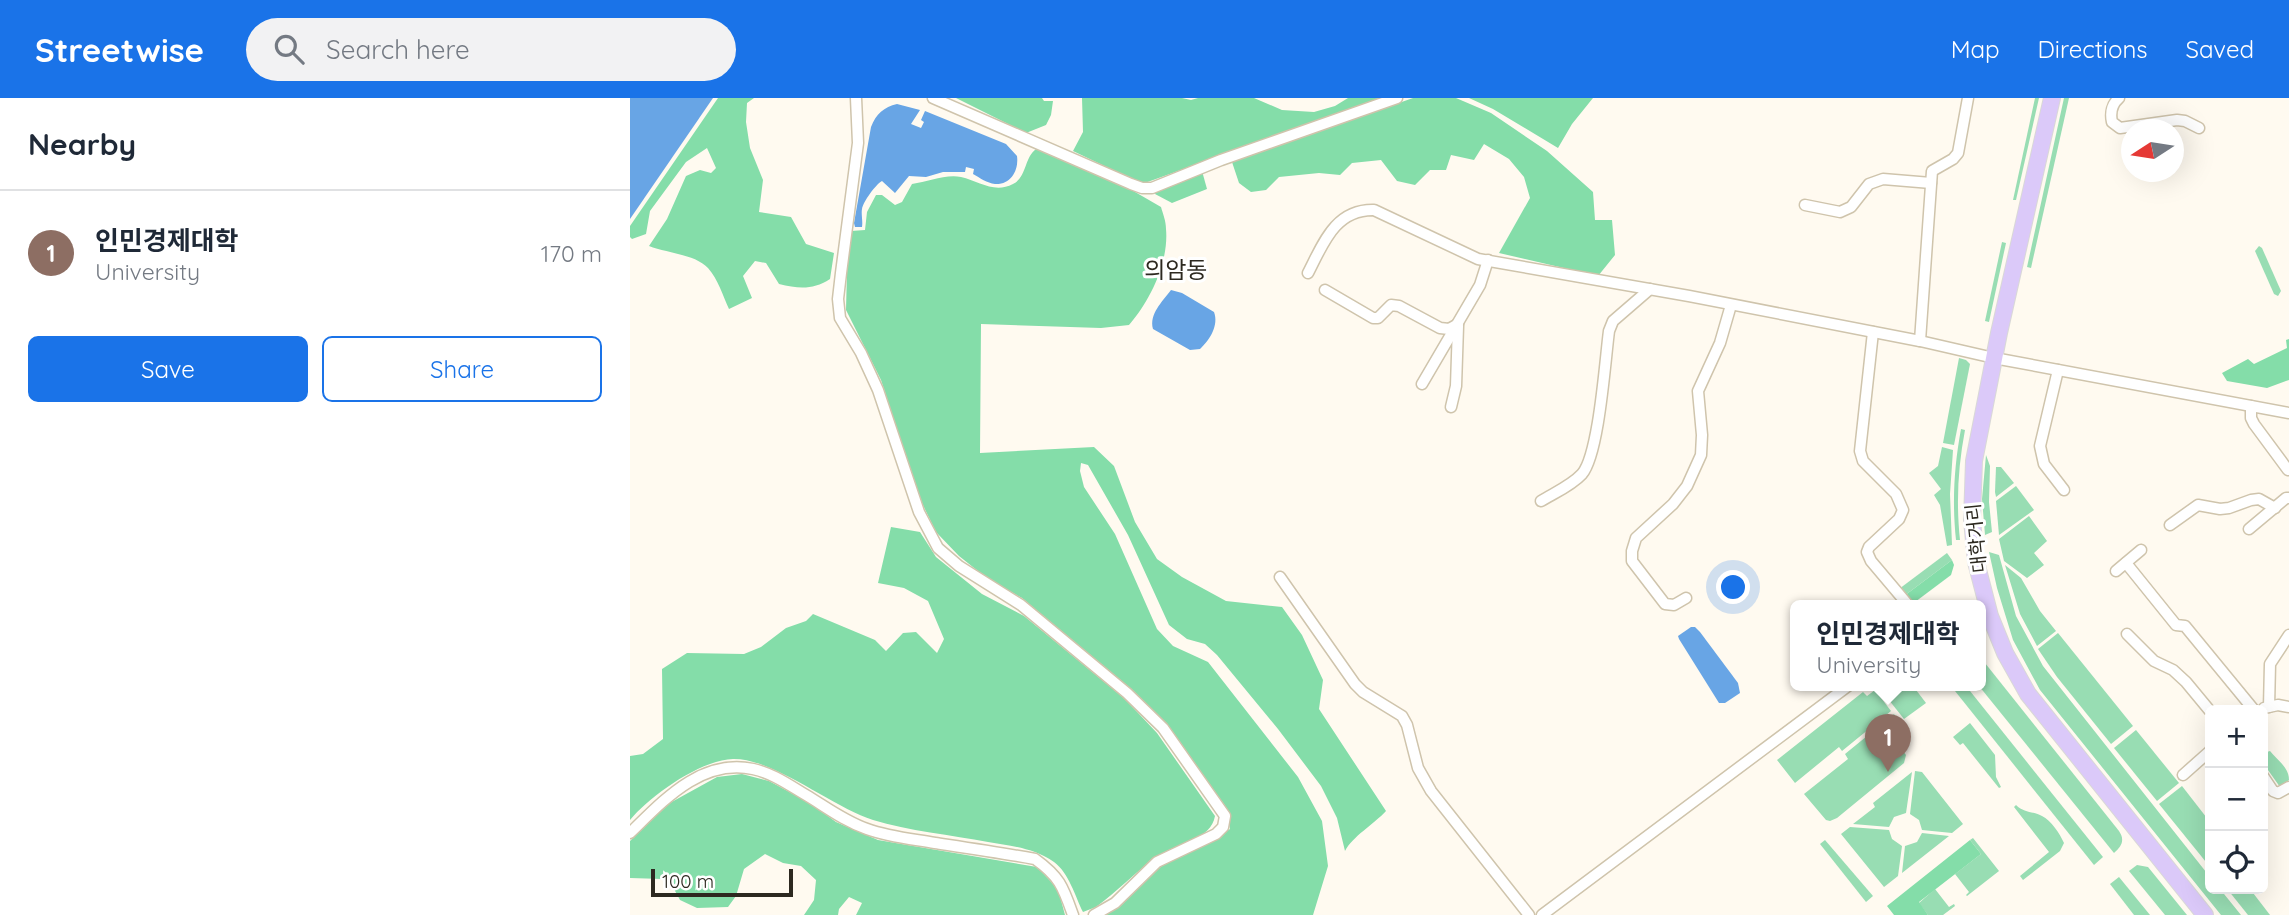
<!DOCTYPE html>
<html lang="en">
<head>
<meta charset="utf-8">
<style>
  body { margin:0; font-family:Quicksand,"Noto Sans KR",sans-serif; background:#f2f2f3; color:#1f2937 }
  .controls { position:absolute; right:21px; bottom:21px; display:grid; overflow:hidden; border-radius:10px; box-shadow:0 7px 28px #0002 }
  .controls button { width:63px; height:63px; display:grid; place-items:center; padding:0; border:0; border-bottom:2px solid #e0e1e3; background:#fff; color:#1f2937; font:35px sans-serif }
  .compass { position:absolute; left:1491px; top:21px; width:63px; height:63px; border-radius:50%; background:#fff; box-shadow:0 7px 28px #0002; rotate:258deg }
  .scale { position:absolute; left:21px; bottom:18px; width:142px; box-sizing:border-box; padding-left:7px; border:4px solid #2d2920; border-top:0; font-size:19px; line-height:24px; white-space:nowrap; color:#2d2920; -webkit-text-stroke:5px #fff; paint-order:stroke }
  .you { position:absolute; left:1104px; top:490px; width:24px; height:24px; margin:-18px; border:5px solid #fff; border-radius:50%; background:#1a73e8; box-shadow:0 0 0 10px #1a73e833 }
  .badge { display:grid; place-items:center; width:46px; height:46px; border-radius:50%; background:#1a73e8; color:#fff; font-size:23px; font-weight:700 }
  .pin { position:absolute; translate:-50% -58px; filter:drop-shadow(0 2px 4px #0008) }
  .pin::after { content:''; position:absolute; top:37px; width:24px; height:21px; background:inherit; clip-path:polygon(0 0,100% 0,50% 100%) }
  .popup { position:absolute; left:1160px; top:502px; width:196px; height:91px; box-sizing:border-box; display:grid; place-content:center; border-radius:10px; background:#fff; filter:drop-shadow(0 2px 5px #0005); font-size:23px; white-space:nowrap; color:#747a83 }
  .popup b { font-size:26px; color:#1f2937 }
  .popup::after { content:''; position:absolute; left:50%; top:100%; margin-left:-14px; border:14px solid transparent; border-top-color:#fff }
  .list { margin:0; padding:0; list-style:none }
  h2 { display:flex; justify-content:space-between; align-items:center; height:91px; margin:0; padding:0 28px; font-size:30px }
  h2 small { font-size:23px; font-weight:400; color:#747a83 }
  .list li { display:grid; grid-template-columns:46px 1fr auto; gap:21px; align-items:center; box-sizing:border-box; height:126px; padding:0 28px; border-top:2px solid #e0e1e3 }
  .list b { display:block; font-size:26px; white-space:nowrap }
  .list p { margin:0; font-size:23px; white-space:nowrap; color:#747a83 }
  .list em { font-size:23px; font-style:normal; color:#747a83 }
  .actions { display:flex; gap:14px; padding:21px 28px }
  .actions a { flex:1; padding:16px 0; border:2px solid #1a73e8; border-radius:10px; text-align:center; font-size:24px; color:#1a73e8 }
  .actions .main { background:#1a73e8; color:#fff }
  .icon { flex:none; width:38px; height:38px; fill:none; stroke:currentColor; stroke-width:2; stroke-linecap:round; stroke-linejoin:round }
  .map { position:relative; flex:none; width:1659px; height:817px; overflow:hidden }
  header { display:flex; align-items:center; gap:42px; box-sizing:border-box; height:98px; padding:0 35px; background:#1a73e8; color:#fff }
  header strong { font-size:33px }
  nav { display:flex; gap:38px; margin-inline-start:auto; font-size:24px }
  .search { width:490px; height:63px; background:#f2f2f3; display:flex; align-items:center; gap:18px; box-sizing:border-box; padding:0 24px; border-radius:38px; color:#747a83; font-size:26px }
  main { display:flex }
  aside { flex:1; background:#fff }
  .map>svg:first-child { display:block }
</style>
</head>
<body>
<header>
<strong>Streetwise</strong>
<div class="search"><svg class="icon" aria-label="search" viewBox="0 0 24 24"><circle cx="10" cy="10" r="6"/><path d="M15 15l6 6"/></svg>Search here</div>
<nav><a>Map</a><a>Directions</a><a>Saved</a></nav>
</header>
<main>
<aside>
<h2>Nearby<small></small></h2>
<ul class="list">
<li><span class="badge" style="background:#8d6e63">1</span><div><b>인민경제대학</b><p>University</p></div><em>170 m</em></li>
</ul>
<div class="actions"><a class="main">Save</a><a>Share</a></div>
</aside>
<div class="map">
<svg width="1659" height="817" viewBox="0 0 1659 817">
  <rect width="100%" height="100%" fill="#fffaf0"/>
  <g fill="#98ddb3">
    <polygon points="1405,0 1409,0 1386,102 1383,102"/>
    <polygon points="1434,0 1439,0 1401,170 1397,169"/>
    <polygon points="1372,144 1376,145 1359,224 1355,223"/>
    <polygon points="1629,148 1632,150 1651,193 1648,198 1644,196 1625,153"/>
    <polygon points="1329,260 1336,262 1340,266 1324,347 1313,345"/>
    <path d="M1331,331L1335,332C1328,369 1326,404 1330,442H1326C1322,404 1324,369 1331,331Z"/>
    <polygon points="1312,349 1323,352 1320,396 1322,447 1317,448 1310,407 1304,397 1311,391 1299,375 1308,368"/>
    <polygon points="1356,357 1360,368 1359,404 1362,434 1355,437 1352,401"/>
    <polygon points="1366,369 1371,369 1384,385 1366,399 1365,394"/>
    <polygon points="1386,388 1404,412 1369,437 1366,403"/>
    <polygon points="1399,418 1417,443 1404,455 1414,467 1397,480 1374,463 1369,441"/>
    <polygon points="1359,454 1369,457 1386,518 1413,568 1580,779 1580,791 1590,791 1611,817 1591,817 1410,592 1383,542 1367,490"/>
    <polygon points="1317,455 1322,462 1274,498 1269,491"/>
    <polygon points="1375,467 1391,480 1410,513 1426,533 1407,548 1390,516"/>
    <polygon points="1428,535 1503,628 1481,646 1427,579 1408,551"/>
    <path d="M1351,560L1489,733C1495,742 1492,748 1484,755L1349,588Z"/>
    <polygon points="1256,588 1283,588 1296,605 1274,621 1251,592"/>
    <polygon points="1321,588 1336,588 1473,759 1464,767"/>
    <polygon points="1245,592 1261,613 1212,653 1209,649 1165,685 1147,662 1233,594 1237,598"/>
    <polygon points="1264,616 1273,628 1261,638 1276,657 1274,665 1207,720 1200,723 1196,722 1174,696 1218,661 1215,656"/>
    <polygon points="1340,625 1365,657 1366,679 1371,689 1369,690 1333,645 1330,647 1323,639"/>
    <polygon points="1506,632 1549,685 1527,703 1484,650"/>
    <path d="M1633,648L1637,654L1640,653C1647,662 1659,669 1659,682L1650,689L1633,665Z"/>
    <polygon points="1285,673 1292,674 1333,726 1322,735 1292,732 1289,722 1280,716"/>
    <polygon points="1282,674 1276,715 1264,719 1259,729 1223,726 1245,709 1243,705"/>
    <polygon points="1552,688 1580,724 1580,769 1529,706"/>
    <path d="M1386,707C1394,715 1402,713 1412,718C1421,722 1430,736 1434,745L1430,753L1393,782L1390,778L1419,754L1384,709Z"/>
    <polygon points="1220,729 1259,732 1262,741 1272,748 1268,778 1254,789 1211,736"/>
    <polygon points="1292,735 1319,738 1272,775 1275,748 1287,744"/>
    <polygon points="1343,740 1369,773 1337,798 1336,797 1339,794 1325,776 1351,756 1340,742"/>
    <polygon points="1195,742 1243,798 1236,804 1190,746"/>
    <polygon points="1507,767 1518,769 1557,817 1535,817 1499,773"/>
    <polygon points="1489,779 1520,817 1504,817 1480,786"/>
    <polygon points="1305,791 1319,809 1324,806 1325,808 1313,817 1298,817 1289,805"/>
    <polygon points="1620,791 1640,817 1618,817 1598,792"/>
  </g>
  <g fill="#84dda9">
    <path d="M88,0H124L117,5L116,24L120,50L133,82L129,114L161,119L176,146L204,155L200,181C183,192 169,191 149,186L136,165L125,163L113,178L122,200L99,211C93,198 88,181 78,170C65,156 36,155 19,148L37,121L56,78L70,72L81,75L86,70L77,50L56,64L20,113L16,136L2,141L0,139V128Z"/>
    <polygon points="326,0 412,0 414,3 423,3 421,17 416,27 396,35"/>
    <polygon points="452,0 552,0 561,2 568,0 624,0 652,12 684,14 705,8 718,0 760,0 623,46 512,86 443,53 453,34"/>
    <polygon points="783,0 826,0 861,15 917,53 963,94 965,122 982,122 985,157 968,178 869,155 900,100 894,79 879,61 854,46 844,62 821,57 816,72 800,72 785,87 767,83 751,62 722,65 710,77 689,75 649,79 636,92 621,94 609,85 602,64"/>
    <polygon points="839,0 963,0 942,26 928,50 863,11"/>
    <path d="M406,51L493,87L531,109C533,116 536,123 536,131C539,164 520,203 499,227L471,230L351,226L350,355L464,349L484,368L505,424L527,461L552,479L596,503L652,509L672,537L693,582L689,611L756,713C744,726 722,739 715,753L707,720L691,688L648,631L587,557L575,546L557,541L539,527L498,437L458,367L451,365L450,373L454,389L485,436L527,531L543,548L578,564L668,679L692,723L698,768L683,817H473C495,803 511,782 532,767C553,752 579,747 600,731L596,709L536,626L499,591L392,500L358,481L329,458L306,434L290,401L251,282L216,212L217,173L221,133L235,132L237,114L246,97H252L265,107L272,104L282,86C298,84 315,76 331,79C349,83 364,96 383,86C397,79 394,60 406,51Z"/>
    <polygon points="572,73 577,91 542,105 525,96 526,92"/>
    <polygon points="1659,241 1659,282 1637,290 1597,283 1592,275 1618,261 1624,266 1657,250 1656,242"/>
    <path d="M261,429L290,434L306,459L352,496L394,518L494,600L527,635L585,718C581,742 548,745 530,757C507,772 488,793 466,809L453,814C445,798 439,775 424,764C404,750 381,748 358,744C322,737 278,733 243,722C202,709 143,660 103,661C70,662 20,698 0,722V658L13,656L33,641L32,571L57,555L114,556L131,549L156,530L176,523L183,516L245,542L256,553L273,535L286,534L307,555L314,541L298,503L274,490L248,485Z"/>
    <polygon points="1322,462 1324,467 1321,477 1281,507 1274,498"/>
    <polygon points="112,676 139,683 180,705 206,724 248,742 407,769 428,791 435,817 226,817 232,805 219,799 209,811 208,817 174,817 184,802 186,782 171,768 153,765 135,756 114,771 106,798 98,809 67,810 50,802 44,791 32,781 0,780 0,743 38,706 87,679"/>
    <polygon points="1340,742 1351,756 1289,804 1298,817 1264,817 1257,808"/>
  </g>
  <g fill="#68a5e5">
    <polygon points="0,0 83,0 0,121"/>
    <path d="M267,6L290,12L281,26L291,30L294,24L291,22L295,13L376,46L387,58C389,72 381,87 365,86C357,85 350,80 343,76L344,71L336,69L335,74H313L296,79L279,78L265,95L252,83C246,86 233,104 232,111C231,116 233,123 232,129H225L224,125L241,29C246,16 254,9 267,6Z"/>
    <path d="M541,192L552,195L584,214C589,227 580,242 570,251L560,252L523,231C519,216 532,204 541,192Z"/>
    <polygon points="1061,529 1065,529 1070,534 1108,585 1110,595 1095,605 1089,605 1049,541 1048,538"/>
  </g>
  <g fill="none" stroke-linecap="round" stroke-linejoin="round">
    <g stroke="#cfc4ac" stroke-width="13">
      <g id="street">
        <polyline points="226,0 228,45 211,175 208,201 210,220 231,255 248,292 289,414 308,450 329,468 391,507 497,595 533,630 595,718 593,729 586,736 527,764 485,805 464,817"/>
        <polyline points="303,0 501,86 512,90 522,90 591,62 767,0"/>
        <path d="M1489,0C1482,6 1480,15 1482,24L1490,30L1547,22L1555,23L1569,30"/>
        <polyline points="1175,107 1210,114 1221,109 1239,86 1253,81 1301,85"/>
        <path d="M678,175C693,146 705,111 744,112L848,161L1059,198L1290,243L1364,260L1659,315"/>
        <polyline points="695,192 743,220 748,220 761,207 769,208 810,230 819,231 828,226"/>
        <polyline points="1243,234 1230,353 1233,363 1266,396 1273,412 1269,421 1239,449 1237,454 1241,463 1279,508"/>
        <polyline points="1290,243 1302,73 1323,61 1328,55 1338,0"/>
        <polyline points="1428,272 1410,348 1414,366 1434,392"/>
        <polyline points="792,286 850,187 858,162"/>
        <polyline points="1621,308 1621,320 1624,326 1658,372"/>
        <polyline points="821,309 826,288 828,228"/>
        <path d="M911,403C924,395 941,388 952,376C969,356 975,263 979,233L983,223L1020,191"/>
        <polyline points="1540,427 1568,407 1590,411 1599,410 1621,402 1629,401 1645,410"/>
        <polyline points="1619,431 1656,400 1659,400"/>
        <polyline points="1496,465 1546,527 1555,528 1624,612"/>
        <polyline points="1486,473 1511,452"/>
        <polyline points="650,479 725,586 733,594 772,618 777,627 788,670 801,693 899,817"/>
        <polyline points="1056,500 1044,507 1035,506 1002,463 1002,453 1006,440 1043,406 1057,388 1071,357 1072,337 1068,293 1090,245 1101,207"/>
        <polyline points="1497,536 1524,563 1543,572 1556,584 1580,613"/>
        <polyline points="1639,609 1640,566 1659,537"/>
        <polyline points="1634,610 1648,607 1659,609"/>
        <polyline points="1553,677 1580,653"/>
        <polyline points="1633,678 1643,693 1648,695 1659,689"/>
        <path d="M0,735C33,703 71,660 123,671C142,675 159,687 176,697C196,709 214,723 237,731C259,739 282,741 305,745C338,750 372,755 405,761C430,779 433,789 443,817"/>
        <polyline points="912,817 1218,588"/>
      </g>
    </g>
    <g stroke="#d9d8d7" stroke-width="18">
      <polyline id="primary" points="1422,0 1369,235 1344,363 1342,422 1346,464 1360,518 1375,555 1398,596 1575,817"/>
    </g>
    <use href="#street" stroke="#fff" stroke-width="10"/>
    <use href="#primary" stroke="#dbc9f9" stroke-width="16"/>
  </g>
  <g text-anchor="middle" stroke-width="6" stroke-linejoin="round" paint-order="stroke">
    <g font-size="19" fill="#2d2920" stroke="#fff">
      <text transform="translate(1346 440) rotate(-96)" y="7">대학거리</text>
    </g>
    <g font-size="23" fill="#2d2920" stroke="#fff">
      <text x="546" y="180">의암동</text>
    </g>
  </g>
</svg>
<div class="controls">
<button>+</button>
<button>−</button>
<button><svg class="icon" aria-label="locate" viewBox="0 0 24 24"><circle cx="12" cy="12" r="6"/><path d="M12 2v4M12 18v4M2 12h4M18 12h4"/></svg></button>
</div>
<svg class="compass" viewBox="-18 -18 36 36"><path d="M0-13l5 13h-10z" fill="#e53935"/><path d="M0 13l5-13h-10z" fill="#747a83"/></svg>
<div class="scale">100 m</div>
<div class="you"></div>
<div class="pin badge" style="left:1258px;top:674px;background:#8d6e63">1</div>
<div class="popup"><b>인민경제대학</b>University</div>
</div>
</main>
</body>
</html>
